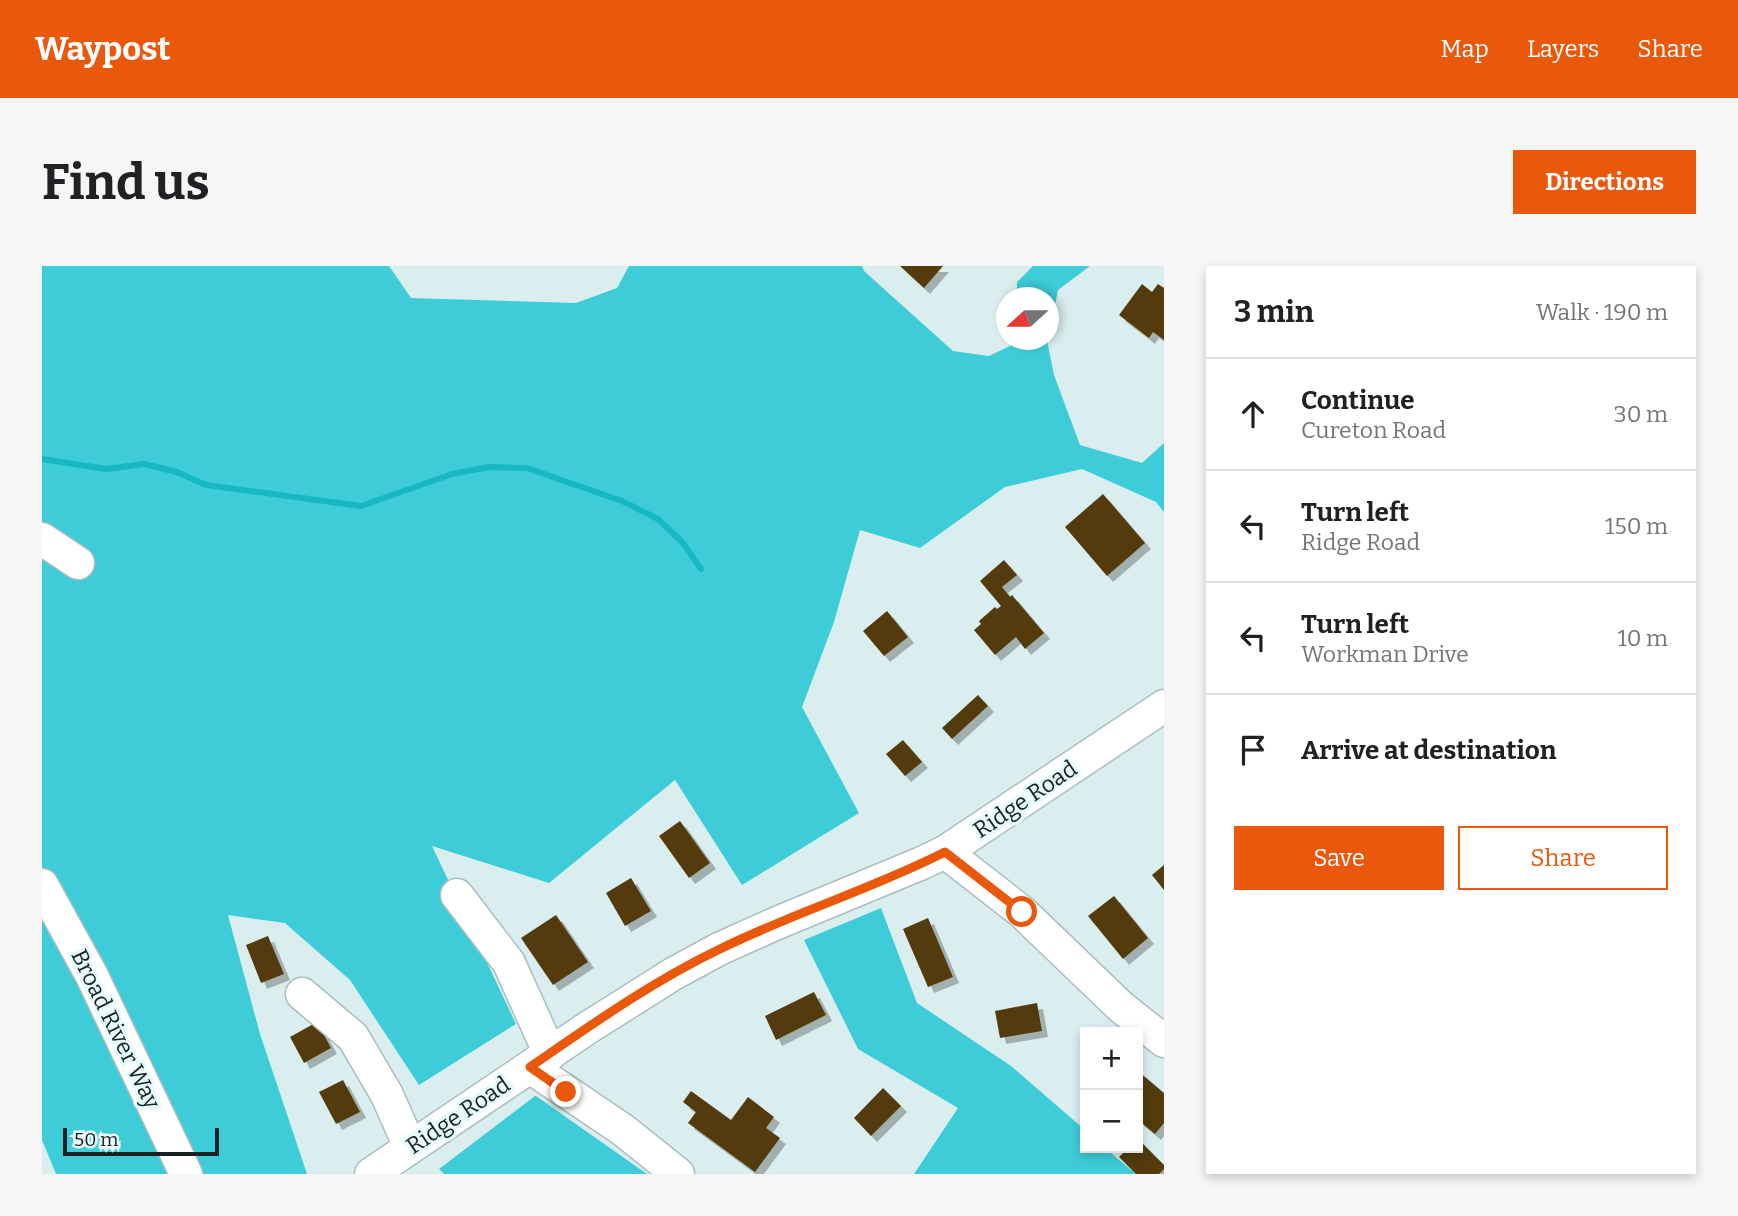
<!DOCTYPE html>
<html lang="en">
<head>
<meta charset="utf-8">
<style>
  body { margin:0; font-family:Bitter,serif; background:#f6f6f6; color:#202124 }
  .controls { position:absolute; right:21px; bottom:21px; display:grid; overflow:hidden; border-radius:0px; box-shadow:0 4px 10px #0003 }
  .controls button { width:63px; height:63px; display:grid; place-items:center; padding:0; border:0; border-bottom:2px solid #e0e0e0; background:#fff; color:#202124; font:35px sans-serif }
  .compass { position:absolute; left:954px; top:21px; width:63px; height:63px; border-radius:50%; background:#fff; box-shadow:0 4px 10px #0003; rotate:249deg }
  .scale { position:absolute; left:21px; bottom:18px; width:156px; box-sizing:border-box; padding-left:7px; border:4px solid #192020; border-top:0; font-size:19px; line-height:24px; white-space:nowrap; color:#192020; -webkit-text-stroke:5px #e8fbfc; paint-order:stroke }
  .stop { position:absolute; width:21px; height:21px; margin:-16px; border:5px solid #ea580c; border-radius:50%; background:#fff }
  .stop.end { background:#ea580c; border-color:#fff; box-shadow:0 2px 7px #0008 }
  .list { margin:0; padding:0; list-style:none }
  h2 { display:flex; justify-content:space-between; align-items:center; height:91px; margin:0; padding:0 28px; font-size:30px }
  h2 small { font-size:23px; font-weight:400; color:#757577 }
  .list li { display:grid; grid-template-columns:46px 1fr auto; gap:21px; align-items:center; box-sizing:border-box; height:112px; padding:0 28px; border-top:2px solid #e0e0e0 }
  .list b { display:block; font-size:26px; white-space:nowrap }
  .list p { margin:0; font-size:23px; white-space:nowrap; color:#757577 }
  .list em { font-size:23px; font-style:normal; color:#757577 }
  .actions { display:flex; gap:14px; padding:21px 28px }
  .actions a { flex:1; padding:16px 0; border:2px solid #ea580c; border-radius:0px; text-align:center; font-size:24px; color:#ea580c }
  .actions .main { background:#ea580c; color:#fff }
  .icon { flex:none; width:38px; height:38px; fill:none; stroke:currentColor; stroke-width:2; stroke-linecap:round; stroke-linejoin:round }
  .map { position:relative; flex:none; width:1122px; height:908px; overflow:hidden; border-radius:0px }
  header { display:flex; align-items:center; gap:42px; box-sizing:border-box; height:98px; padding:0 35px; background:#ea580c; color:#fff }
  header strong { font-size:33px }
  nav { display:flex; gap:38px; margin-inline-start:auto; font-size:24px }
  .intro { display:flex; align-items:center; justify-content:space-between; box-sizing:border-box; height:168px; padding:0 42px }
  h1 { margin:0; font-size:49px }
  .button { padding:18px 32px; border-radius:0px; background:#ea580c; color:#fff; font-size:24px; font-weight:700 }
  main { display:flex; gap:42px; padding:0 42px }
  aside { flex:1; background:#fff; border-radius:0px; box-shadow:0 4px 10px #0003 }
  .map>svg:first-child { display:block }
</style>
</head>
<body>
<header>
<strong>Waypost</strong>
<nav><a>Map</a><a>Layers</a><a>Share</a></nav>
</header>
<div class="intro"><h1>Find us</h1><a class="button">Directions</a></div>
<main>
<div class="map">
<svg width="1122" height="908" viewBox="0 0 1122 908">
  <defs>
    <filter id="shadow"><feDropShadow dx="6" dy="6" stdDeviation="0" flood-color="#0004"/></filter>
  </defs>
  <rect width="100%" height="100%" fill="#dbeeef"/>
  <g fill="#3ecdd8">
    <polygon points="0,0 347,0 369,32 534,37 575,22 587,0 820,0 822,5 911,85 947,90 974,77 975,74 1005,74 1012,109 1038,179 1100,197 1122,177 1122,246 1114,236 1040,203 963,221 878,282 818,264 792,356 760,441 817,547 700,619 633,514 507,617 390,580 474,758 377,819 308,714 243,657 186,649 218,768 265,908 14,908 0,874"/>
    <polygon points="991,0 1048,0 1016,24 1007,68 1006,32 975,31 975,16"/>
    <polygon points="839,642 875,737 969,800 1043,864 1043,882 1063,882 1094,908 872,908 916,842 816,783 762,674"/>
    <polygon points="493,830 494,830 605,908 402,908 397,903"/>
  </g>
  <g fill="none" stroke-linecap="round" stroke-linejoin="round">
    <polyline stroke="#18b8c2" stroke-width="6" points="0,193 64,203 102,198 135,206 164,219 319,240 410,208 447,201 485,202 580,235 616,253 641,277 659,303"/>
  </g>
  <g fill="#533b09" filter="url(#shadow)">
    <polygon points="858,0 901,0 882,22"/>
    <polygon points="1100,18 1110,26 1116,18 1122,22 1122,74 1111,66 1107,72 1077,49"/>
    <polygon points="1061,228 1103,277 1065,310 1023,261"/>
    <polygon points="962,294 975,309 960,321 968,331 970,329 1002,367 983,383 974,371 953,389 932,364 939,358 937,355 953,341 955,343 959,340 938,315"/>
    <polygon points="845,345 866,371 842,390 821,365"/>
    <polygon points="936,429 946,440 910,473 900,462"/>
    <polygon points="861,474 880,496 863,510 844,488"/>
    <polygon points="638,555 668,597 647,612 617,570"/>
    <polygon points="1122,599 1122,624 1110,609"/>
    <polygon points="589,612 609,645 583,660 564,627"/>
    <polygon points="1072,630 1106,672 1081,693 1046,650"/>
    <polygon points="514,649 546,696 511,719 479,672"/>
    <polygon points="886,652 911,711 886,721 861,663"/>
    <polygon points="226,670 242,708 219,717 204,679"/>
    <polygon points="772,726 784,749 734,774 723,750"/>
    <polygon points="995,737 1000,765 958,772 953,745"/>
    <polygon points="275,756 289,782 262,797 248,771"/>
    <polygon points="1096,805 1122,827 1122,857 1113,868 1096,854"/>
    <polygon points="301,814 318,846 294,858 277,826"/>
    <polygon points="841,822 859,840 829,870 812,852"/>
    <polygon points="649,825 689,854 706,831 732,851 724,862 738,872 713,906 646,857 654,846 641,836"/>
    <polygon points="1096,873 1122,899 1122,903 1117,908 1094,908 1077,891 1086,882 1096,882"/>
  </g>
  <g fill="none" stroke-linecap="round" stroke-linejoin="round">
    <g stroke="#abbebf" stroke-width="35">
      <g id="minor">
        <polyline points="0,273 36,297"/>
        <polyline points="903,586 980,646 1079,741 1122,775"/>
        <polyline points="0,619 50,710 144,908"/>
        <polyline points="415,629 467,697 508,788"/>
        <polyline points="260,728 311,771 345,829 368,881"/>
        <polyline points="488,801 581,864 636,908"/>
        <polyline points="329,908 547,761 631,708 677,683 735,657 880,597 903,586 1122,440"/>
      </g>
    </g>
    <use href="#minor" stroke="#fff" stroke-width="32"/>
  </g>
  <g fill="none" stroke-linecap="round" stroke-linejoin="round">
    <path stroke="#ea580c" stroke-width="9" d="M524,826L488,801C549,759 611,715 678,683C751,647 830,623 903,586L980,646"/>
  </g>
  <g text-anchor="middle" stroke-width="7" stroke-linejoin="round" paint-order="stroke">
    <g font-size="23" fill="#192020" stroke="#e8fbfc">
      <text transform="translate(983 533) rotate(-34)" y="8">Ridge Road</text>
      <text transform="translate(74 763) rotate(64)" y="8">Broad River Way</text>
      <text transform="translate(416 849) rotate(-34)" y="8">Ridge Road</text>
    </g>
  </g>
</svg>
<div class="controls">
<button>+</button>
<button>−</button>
</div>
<svg class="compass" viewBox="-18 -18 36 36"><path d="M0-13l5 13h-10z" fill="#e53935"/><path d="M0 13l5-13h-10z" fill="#757577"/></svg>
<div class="scale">50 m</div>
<div class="stop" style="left:980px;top:646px"></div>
<div class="stop end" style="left:524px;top:826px"></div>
</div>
<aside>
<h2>3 min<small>Walk · 190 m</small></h2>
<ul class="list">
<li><svg class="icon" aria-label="ahead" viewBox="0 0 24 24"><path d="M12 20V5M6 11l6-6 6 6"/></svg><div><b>Continue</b><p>Cureton Road</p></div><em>30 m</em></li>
<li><svg class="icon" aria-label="left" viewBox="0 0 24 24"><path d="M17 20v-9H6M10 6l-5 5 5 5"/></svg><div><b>Turn left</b><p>Ridge Road</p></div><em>150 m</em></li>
<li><svg class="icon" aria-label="left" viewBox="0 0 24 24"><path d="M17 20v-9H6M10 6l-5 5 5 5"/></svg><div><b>Turn left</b><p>Workman Drive</p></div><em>10 m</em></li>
<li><svg class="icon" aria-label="arrive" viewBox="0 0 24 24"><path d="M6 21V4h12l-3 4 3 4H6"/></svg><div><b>Arrive at destination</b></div></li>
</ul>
<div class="actions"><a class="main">Save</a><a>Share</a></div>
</aside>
</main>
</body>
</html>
